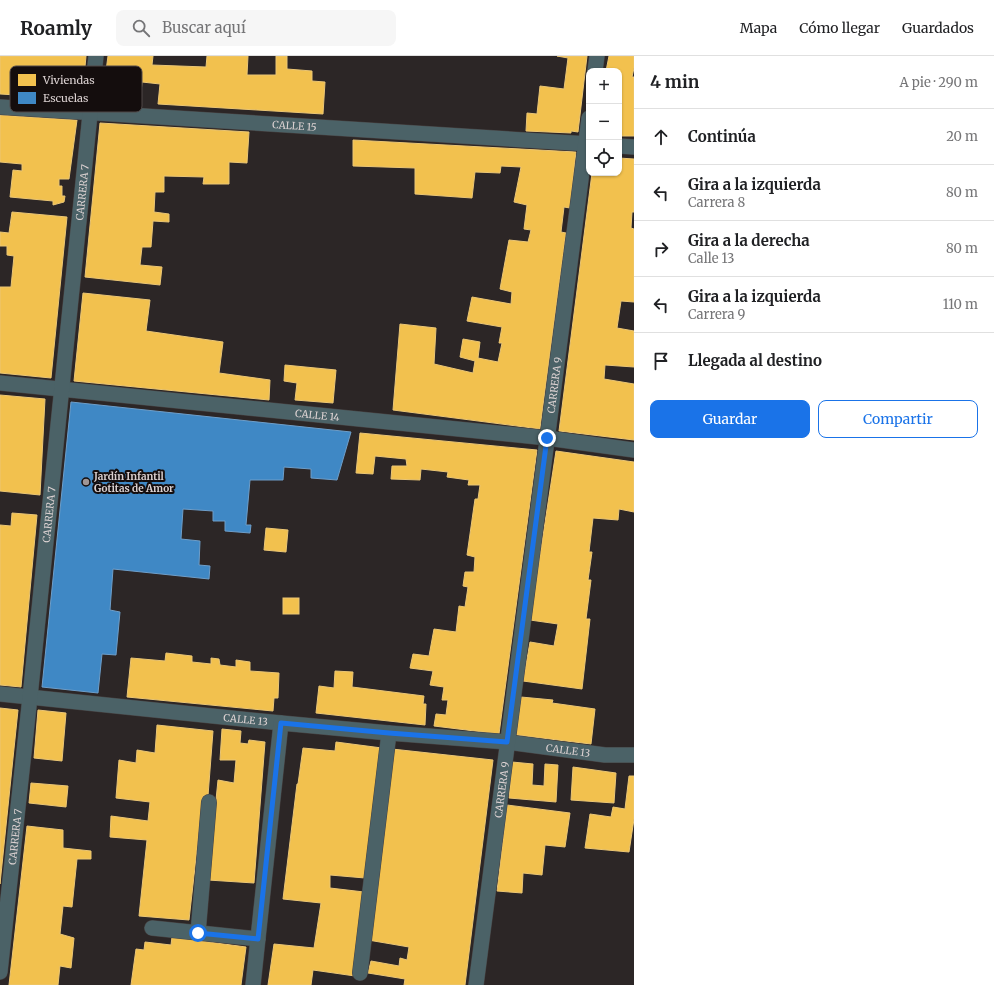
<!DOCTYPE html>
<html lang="es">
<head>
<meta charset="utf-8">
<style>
  body { margin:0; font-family:Merriweather,serif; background:#f6f6f6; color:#202124 }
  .controls { position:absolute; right:12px; top:12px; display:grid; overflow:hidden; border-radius:8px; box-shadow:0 1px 3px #0004 }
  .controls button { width:36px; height:36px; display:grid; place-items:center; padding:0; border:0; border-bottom:1px solid #e0e0e0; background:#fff; color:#202124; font:20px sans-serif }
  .stop { position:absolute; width:12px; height:12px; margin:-9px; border:3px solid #1a73e8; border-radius:50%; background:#fff }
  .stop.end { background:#1a73e8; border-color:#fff; box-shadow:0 1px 4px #0008 }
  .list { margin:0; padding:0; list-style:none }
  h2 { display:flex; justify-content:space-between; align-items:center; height:52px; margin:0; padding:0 16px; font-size:17px }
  h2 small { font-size:13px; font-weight:400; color:#757577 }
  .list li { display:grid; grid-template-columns:26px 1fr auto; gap:12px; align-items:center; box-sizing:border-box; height:56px; padding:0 16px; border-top:1px solid #e0e0e0 }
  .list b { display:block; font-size:15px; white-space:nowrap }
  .list p { margin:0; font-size:13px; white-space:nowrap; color:#757577 }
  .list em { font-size:13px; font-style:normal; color:#757577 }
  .actions { display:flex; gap:8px; padding:12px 16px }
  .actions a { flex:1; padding:9px 0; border:1px solid #1a73e8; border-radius:8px; text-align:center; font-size:14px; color:#1a73e8 }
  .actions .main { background:#1a73e8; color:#fff }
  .icon { flex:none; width:22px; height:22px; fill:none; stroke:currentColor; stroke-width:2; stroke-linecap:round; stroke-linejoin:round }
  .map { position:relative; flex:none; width:634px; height:929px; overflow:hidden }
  header { display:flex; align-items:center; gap:24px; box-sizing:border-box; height:56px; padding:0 20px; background:#fff; border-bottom:1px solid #e0e0e0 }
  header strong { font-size:19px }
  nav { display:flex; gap:22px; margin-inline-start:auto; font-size:14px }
  .search { width:280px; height:36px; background:#f6f6f6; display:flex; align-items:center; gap:10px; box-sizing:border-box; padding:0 14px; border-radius:8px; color:#757577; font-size:15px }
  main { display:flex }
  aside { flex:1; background:#fff }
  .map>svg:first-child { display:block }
</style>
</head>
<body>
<header>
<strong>Roamly</strong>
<div class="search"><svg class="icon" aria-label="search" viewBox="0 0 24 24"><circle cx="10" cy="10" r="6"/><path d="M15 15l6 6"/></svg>Buscar aquí</div>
<nav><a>Mapa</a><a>Cómo llegar</a><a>Guardados</a></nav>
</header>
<main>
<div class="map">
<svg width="634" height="929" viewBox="0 0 634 929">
  <rect width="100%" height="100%" fill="#2c2626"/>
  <g fill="#f2c14e" stroke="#ebc675">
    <polygon points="0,0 86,0 82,43 0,38"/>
    <polygon points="108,0 153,0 152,9 206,11 207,0 248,0 247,19 276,19 276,0 287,0 287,13 312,15 312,25 325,26 323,58 158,48 160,28 142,26 140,48 102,45"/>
    <polygon points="557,0 587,0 578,76 571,75 571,77 526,75 527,57 537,58 540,30 564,33 568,2"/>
    <polygon points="609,0 634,0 634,12 632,21 634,21 634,80 619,80 619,15 606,15"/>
    <polygon points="0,59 77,64 69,123 59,123 59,130 62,130 62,140 65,140 64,146 53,149 53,145 10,141 13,114 22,115 22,108 0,106"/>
    <polygon points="100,67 249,76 247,107 229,106 229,128 203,128 204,121 164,120 164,136 155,136 154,156 169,158 169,166 153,165 151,191 142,191 140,209 162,211 160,229 85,221"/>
    <polygon points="353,84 576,96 570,152 564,151 561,176 566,177 540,373 393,354 400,268 436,272 434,308 473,317 475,305 460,301 463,283 480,286 478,302 498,306 502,287 499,287 502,271 467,265 472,241 511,248 512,236 500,233 509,184 528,186 531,174 524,173 527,149 514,146 521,111 501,110 500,117 475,116 472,142 415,138 415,112 353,110"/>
    <polygon points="619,102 634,103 634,156 632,156 631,172 634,173 634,246 621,245 617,272 634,275 634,311 605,309 604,323 634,328 634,384 559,375 592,117 619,117"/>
    <polygon points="12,156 67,161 51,322 0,317 0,231 11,231 14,200 7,199 7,190 0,190 0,176 9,177"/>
    <polygon points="83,237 150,244 146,275 223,286 219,317 270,324 269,344 74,325"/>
    <polygon points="285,309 336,314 333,347 295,344 297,327 284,325"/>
    <polygon points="0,339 45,343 40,439 0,435"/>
    <polygon points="360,377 537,394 499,678 434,670 436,658 446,659 448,644 442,644 444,631 430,629 433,615 410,612 413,598 429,600 434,573 456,576 459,550 465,551 468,531 463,530 465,516 474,516 475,501 467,499 475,443 478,443 480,429 468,429 469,424 447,421 448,416 421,413 420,424 391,423 392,410 407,410 406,403 375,400 373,418 356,417"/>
    <polygon points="556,395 634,406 634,456 619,453 618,464 593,462 589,496 592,496 588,524 591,524 586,563 590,563 582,633 523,625 530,586 554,590 558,568 530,564"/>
    <polygon points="12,457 37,459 21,631 0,629 0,469 11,470"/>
    <polygon points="266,472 288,474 286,496 264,494"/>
    <rect x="283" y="542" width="16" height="16"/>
    <polygon points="166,597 192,600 192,606 211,608 211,602 219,603 220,609 236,611 236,604 250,606 250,615 279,617 278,642 274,642 273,655 127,641 131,602 165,605"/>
    <polygon points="335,615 353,616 352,631 424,640 423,648 426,648 425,669 316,657 319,630 334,632"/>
    <polygon points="521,641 553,644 552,647 595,653 591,688 516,679"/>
    <polygon points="0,652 18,654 0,828"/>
    <polygon points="38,654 66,657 62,705 34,702"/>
    <polygon points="157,669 213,675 208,740 203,740 189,864 139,860 147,784 110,781 111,760 148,765 150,746 116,742 119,704 136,707 137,694 155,697"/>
    <polygon points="222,673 241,675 240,687 248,688 249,684 265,686 254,827 208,824 218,724 234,727 236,704 220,704"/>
    <polygon points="336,686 382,692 365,822 330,819 330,832 364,836 355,920 313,914 311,929 268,929 274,888 314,892 321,847 283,843 297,728 298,728 303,692 335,695"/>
    <polygon points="392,693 493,704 465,929 404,929 405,923 368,917 371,905 399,910 400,902 407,904 409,891 368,884"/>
    <polygon points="512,706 533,708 532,729 544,730 545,708 558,709 556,746 509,742"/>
    <polygon points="573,711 616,717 614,747 571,744"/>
    <polygon points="629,720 634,720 634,763 629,796 585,792 590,758 611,761 613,751 625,753"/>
    <polygon points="31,727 68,730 66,751 29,747"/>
    <polygon points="507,749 570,757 565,791 545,789 542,819 523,817 522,837 497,835"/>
    <polygon points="27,770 63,774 63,792 91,795 91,803 77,803 72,851 63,850 60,878 74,882 71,912 60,910 58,929 9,929"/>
    <polygon points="172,881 246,891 241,929 131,929 136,893 144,894 145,886 171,889"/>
  </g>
  <polygon fill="#3f88c5" stroke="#6e9ec9" points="71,346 351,376 337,424 311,422 311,413 284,411 283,424 250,424 246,469 251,469 250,477 225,475 225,465 213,465 213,455 183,453 181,483 200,485 199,509 210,510 209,523 113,513 110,554 120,556 116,599 102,598 98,637 42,631"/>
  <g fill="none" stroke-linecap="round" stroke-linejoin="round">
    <g stroke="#474242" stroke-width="16">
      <g id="street">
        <polyline points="595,15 597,0"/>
        <path id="s1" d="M0,51L589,88"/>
        <polyline points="619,90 634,91"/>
        <path id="s2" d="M0,327L547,382L634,394"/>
        <path id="s3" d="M0,638L281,667L389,677L507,686L605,699H634"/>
        <polyline points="152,872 258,883"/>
        <polyline points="198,877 209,746"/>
        <path id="s4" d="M0,916L30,641L96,0"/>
        <polyline points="360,917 389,677"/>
        <polyline points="253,929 281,667"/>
        <path id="s5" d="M476,929L589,62"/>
      </g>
    </g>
    <use href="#street" stroke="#4b6267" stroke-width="15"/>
  </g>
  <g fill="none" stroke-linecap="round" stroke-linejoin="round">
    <polyline stroke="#1a73e8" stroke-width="5" points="198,877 258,883 281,667 389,677 507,686 547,382"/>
  </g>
  <circle fill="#9e9595" stroke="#140d0d" stroke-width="1.5" cx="86" cy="426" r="4"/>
  <g text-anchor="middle" stroke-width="4" stroke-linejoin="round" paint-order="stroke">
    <g font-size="10" fill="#dbd1d1" stroke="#140d0d">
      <text dy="4" stroke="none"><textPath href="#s1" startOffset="295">CALLE 15</textPath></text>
      <text dy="4" stroke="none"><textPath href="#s4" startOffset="784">CARRERA 7</textPath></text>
      <text dy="4" stroke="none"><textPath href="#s5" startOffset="605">CARRERA 9</textPath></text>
      <text dy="4" stroke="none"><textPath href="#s2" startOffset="319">CALLE 14</textPath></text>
      <text dy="4" stroke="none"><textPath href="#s4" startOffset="460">CARRERA 7</textPath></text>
      <text dy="4" stroke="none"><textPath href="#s3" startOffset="247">CALLE 13</textPath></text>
      <text dy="4" stroke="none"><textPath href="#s3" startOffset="571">CALLE 13</textPath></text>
      <text dy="4" stroke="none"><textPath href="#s5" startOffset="197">CARRERA 9</textPath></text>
      <text dy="4" stroke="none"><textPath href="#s4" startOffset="136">CARRERA 7</textPath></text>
    </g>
    <g font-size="10" font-weight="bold" fill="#dbd1d1" stroke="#140d0d" text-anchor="start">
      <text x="94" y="424">Jardín Infantil<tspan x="94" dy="12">Gotitas de Amor</tspan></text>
    </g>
  </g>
  <rect x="10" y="10" width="132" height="46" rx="6" fill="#140d0d" stroke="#504848" stroke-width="1"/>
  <rect x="18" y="18" width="18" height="12" fill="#f2c14e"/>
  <rect x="18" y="36" width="18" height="12" fill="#3f88c5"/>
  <g font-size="11" fill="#dbd1d1">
    <text x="43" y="28">Viviendas</text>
    <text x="43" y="46">Escuelas</text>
  </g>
</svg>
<div class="controls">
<button>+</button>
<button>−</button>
<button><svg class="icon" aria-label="locate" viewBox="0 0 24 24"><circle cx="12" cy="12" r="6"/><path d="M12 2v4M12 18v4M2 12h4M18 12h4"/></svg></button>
</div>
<div class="stop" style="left:198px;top:877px"></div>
<div class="stop end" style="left:547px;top:382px"></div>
</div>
<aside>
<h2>4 min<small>A pie · 290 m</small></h2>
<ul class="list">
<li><svg class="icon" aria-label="ahead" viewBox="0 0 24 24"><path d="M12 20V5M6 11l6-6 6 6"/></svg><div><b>Continúa</b></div><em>20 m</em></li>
<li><svg class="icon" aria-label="left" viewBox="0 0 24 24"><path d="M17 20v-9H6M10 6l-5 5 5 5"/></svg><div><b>Gira a la izquierda</b><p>Carrera 8</p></div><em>80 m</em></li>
<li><svg class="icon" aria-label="right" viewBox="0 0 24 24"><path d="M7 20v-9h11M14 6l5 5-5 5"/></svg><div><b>Gira a la derecha</b><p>Calle 13</p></div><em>80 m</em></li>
<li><svg class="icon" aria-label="left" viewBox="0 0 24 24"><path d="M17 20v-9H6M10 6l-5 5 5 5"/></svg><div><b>Gira a la izquierda</b><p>Carrera 9</p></div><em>110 m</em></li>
<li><svg class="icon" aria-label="arrive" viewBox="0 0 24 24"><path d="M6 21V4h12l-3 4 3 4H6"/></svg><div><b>Llegada al destino</b></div></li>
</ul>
<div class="actions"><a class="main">Guardar</a><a>Compartir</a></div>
</aside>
</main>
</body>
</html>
